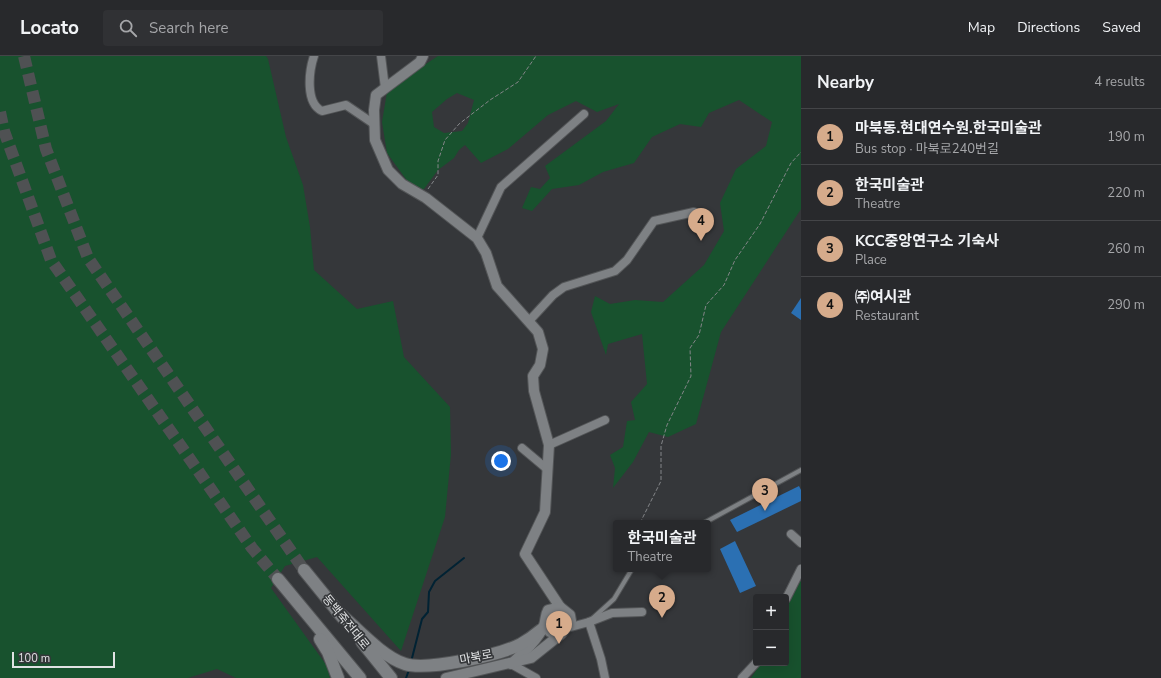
<!DOCTYPE html>
<html lang="en">
<head>
<meta charset="utf-8">
<style>
  body { margin:0; font-family:"Nunito Sans","Noto Sans KR",sans-serif; background:#303134; color:#f1f3f6 }
  .controls { position:absolute; right:12px; bottom:12px; display:grid; overflow:hidden; border-radius:4px; box-shadow:0 4px 16px #0002 }
  .controls button { width:36px; height:36px; display:grid; place-items:center; padding:0; border:0; border-bottom:1px solid #444548; background:#28292c; color:#f1f3f6; font:20px sans-serif }
  .scale { position:absolute; left:12px; bottom:10px; width:103px; box-sizing:border-box; padding-left:4px; border:2px solid #e0e2e3; border-top:0; font-size:11px; line-height:14px; white-space:nowrap; color:#e0e2e3; -webkit-text-stroke:3px #35373a; paint-order:stroke }
  .you { position:absolute; left:501px; top:405px; width:14px; height:14px; margin:-10px; border:3px solid #fff; border-radius:50%; background:#1a73e8; box-shadow:0 0 0 6px #1a73e833 }
  .badge { display:grid; place-items:center; width:26px; height:26px; border-radius:50%; background:#d6ab8b; color:#111; font-size:13px; font-weight:700 }
  .pin { position:absolute; translate:-50% -33px; filter:drop-shadow(0 1px 2px #0008) }
  .pin::after { content:''; position:absolute; top:21px; width:14px; height:12px; background:inherit; clip-path:polygon(0 0,100% 0,50% 100%) }
  .popup { position:absolute; left:613px; top:464px; width:98px; height:52px; box-sizing:border-box; display:grid; place-content:center; border-radius:4px; background:#28292c; filter:drop-shadow(0 1px 3px #0005); font-size:13px; white-space:nowrap; color:#a5a6a9 }
  .popup b { font-size:15px; color:#f1f3f6 }
  .popup::after { content:''; position:absolute; left:50%; top:100%; margin-left:-8px; border:8px solid transparent; border-top-color:#28292c }
  .list { margin:0; padding:0; list-style:none }
  h2 { display:flex; justify-content:space-between; align-items:center; height:52px; margin:0; padding:0 16px; font-size:17px }
  h2 small { font-size:13px; font-weight:400; color:#a5a6a9 }
  .list li { display:grid; grid-template-columns:26px 1fr auto; gap:12px; align-items:center; box-sizing:border-box; height:56px; padding:0 16px; border-top:1px solid #444548 }
  .list b { display:block; font-size:15px; white-space:nowrap }
  .list p { margin:0; font-size:13px; white-space:nowrap; color:#a5a6a9 }
  .list em { font-size:13px; font-style:normal; color:#a5a6a9 }
  .icon { flex:none; width:22px; height:22px; fill:none; stroke:currentColor; stroke-width:2; stroke-linecap:round; stroke-linejoin:round }
  .map { position:relative; flex:none; width:801px; height:622px; overflow:hidden }
  header { display:flex; align-items:center; gap:24px; box-sizing:border-box; height:56px; padding:0 20px; background:#28292c; border-bottom:1px solid #444548 }
  header strong { font-size:19px }
  nav { display:flex; gap:22px; margin-inline-start:auto; font-size:14px }
  .search { width:280px; height:36px; background:#303134; display:flex; align-items:center; gap:10px; box-sizing:border-box; padding:0 14px; border-radius:4px; color:#a5a6a9; font-size:15px }
  main { display:flex }
  aside { flex:1; background:#28292c }
  .map>svg:first-child { display:block }
</style>
</head>
<body>
<header>
<strong>Locato</strong>
<div class="search"><svg class="icon" aria-label="search" viewBox="0 0 24 24"><circle cx="10" cy="10" r="6"/><path d="M15 15l6 6"/></svg>Search here</div>
<nav><a>Map</a><a>Directions</a><a>Saved</a></nav>
</header>
<main>
<div class="map">
<svg width="801" height="622" viewBox="0 0 801 622">
  <rect width="100%" height="100%" fill="#35373a"/>
  <g fill="#18522e" fill-rule="evenodd">
    <polygon points="0,0 266,0 268,3 286,81 303,129 310,171 314,214 357,253 393,245 404,301 450,351 451,398 445,461 401,595 317,501 285,510 271,532 327,610 330,622 236,622 217,613 188,622 0,622"/>
    <path d="M438,0H801V153L721,276L696,368L668,381L649,376L633,406L613,432L615,412L610,399L623,391L627,365L635,364L631,346L647,328L642,278L608,288L606,299L591,256L595,240L610,248L635,244L663,246L704,209L724,175L720,147L736,113L766,90L772,66L739,44L709,57L701,71L680,68L652,81L634,107L603,116L579,129L552,133L532,155L522,152L531,131L540,133L550,122L545,110L606,65L619,48L597,56L576,45L548,59L508,93L481,107L465,89L459,94L454,102L438,114L424,133H418L408,126L387,97L382,66L387,36L400,25ZM457,37L474,44L468,67L462,75L444,77L434,71L432,56L447,43Z"/>
    <polygon points="801,524 801,622 751,622 761,607 786,607 786,553"/>
  </g>
  <g fill="none" stroke-linecap="round" stroke-linejoin="round">
    <g stroke="#012233" stroke-width="2">
      <polyline points="411,606 422,563 428,556 429,536 435,525 464,502"/>
      <polyline points="406,622 409,614"/>
    </g>
  </g>
  <g fill="#2b70b3">
    <polygon points="801,242 801,264 791,257"/>
    <polygon points="799,430 801,434 801,445 737,476 730,464"/>
    <polygon points="735,485 756,530 740,537 720,493"/>
  </g>
  <g fill="none" stroke-linecap="round" stroke-linejoin="round">
    <g stroke="#4f5153" stroke-width="12" stroke-dasharray="12 6" stroke-linecap="butt">
      <polyline points="24,0 46,93 88,202 304,514"/>
      <polyline points="0,56 4,75 51,204 252,492 278,523"/>
    </g>
    <g stroke="#535557" stroke-width="6">
      <g id="service">
        <polyline points="704,467 801,414"/>
        <polyline points="593,562 614,543 632,513"/>
      </g>
    </g>
    <g stroke="#535557" stroke-width="10">
      <g id="minor">
        <path d="M314,0C309,15 305,47 322,55L346,49L374,68"/>
        <polyline points="381,0 385,32"/>
        <polyline points="477,182 501,131 584,58"/>
        <polyline points="529,265 553,239 564,231 615,215 627,204 654,165 694,156"/>
        <polyline points="549,389 605,364"/>
        <polyline points="522,392 547,413"/>
        <polyline points="791,478 801,487"/>
        <polyline points="786,543 801,513"/>
        <polyline points="589,566 601,603 605,622"/>
        <polyline points="567,572 589,566 612,557 642,556"/>
        <polyline points="511,608 536,622"/>
        <polyline points="742,622 756,607"/>
      </g>
    </g>
    <g stroke="#535557" stroke-width="12">
      <g id="tertiary">
        <polyline points="423,0 420,6 376,39 374,54 375,84 388,114 402,128 426,142 477,182 486,197 497,230 538,276 543,293 540,309 533,320 534,335 549,389 545,456 525,498 560,551"/>
        <path d="M511,608C522,598 539,583 544,569C546,564 545,559 548,554L560,551L570,559L571,565L561,578L550,576L544,569"/>
        <polyline points="446,622 531,602 561,578"/>
      </g>
    </g>
    <g stroke="#535557" stroke-width="14">
      <g id="secondary">
        <polyline points="304,514 343,562"/>
        <polyline points="278,523 360,622"/>
        <path d="M337,555C356,571 382,601 405,608C427,615 500,599 521,588C528,584 535,579 541,574"/>
        <polyline points="320,583 328,596 338,622"/>
        <polyline points="362,586 391,622"/>
      </g>
    </g>
    <g stroke="#848689" stroke-width="1" stroke-dasharray="4 2" stroke-linecap="butt">
      <polyline points="428,133 438,119 438,105 445,84 459,68 490,44 518,26 536,0"/>
      <polyline points="640,467 661,425 661,390 667,369 691,320 690,292 699,279 706,249 724,229 735,204 760,168 791,107 801,96"/>
    </g>
    <use href="#service" stroke="#7e8184" stroke-width="4"/>
    <use href="#minor" stroke="#7e8184" stroke-width="8"/>
    <use href="#tertiary" stroke="#7e8184" stroke-width="10"/>
    <use href="#secondary" stroke="#7e8184" stroke-width="12"/>
  </g>
  <g text-anchor="middle" stroke-width="3.5" stroke-linejoin="round" paint-order="stroke">
    <g font-size="12" fill="#e0e2e3" stroke="#35373a">
      <text transform="translate(346 566) rotate(51)" y="4">동백죽전대로</text>
      <text transform="translate(476 601) rotate(-11)" y="4">마북로</text>
    </g>
  </g>
</svg>
<div class="controls">
<button>+</button>
<button>−</button>
</div>
<div class="scale">100 m</div>
<div class="you"></div>
<div class="pin badge" style="left:559px;top:588px">1</div>
<div class="pin badge" style="left:662px;top:562px">2</div>
<div class="popup"><b>한국미술관</b>Theatre</div>
<div class="pin badge" style="left:765px;top:455px">3</div>
<div class="pin badge" style="left:701px;top:185px">4</div>
</div>
<aside>
<h2>Nearby<small>4 results</small></h2>
<ul class="list">
<li><span class="badge">1</span><div><b>마북동.현대연수원.한국미술관</b><p>Bus stop · 마북로240번길</p></div><em>190 m</em></li>
<li><span class="badge">2</span><div><b>한국미술관</b><p>Theatre</p></div><em>220 m</em></li>
<li><span class="badge">3</span><div><b>KCC중앙연구소 기숙사</b><p>Place</p></div><em>260 m</em></li>
<li><span class="badge">4</span><div><b>㈜여시관</b><p>Restaurant</p></div><em>290 m</em></li>
</ul>
</aside>
</main>
</body>
</html>
